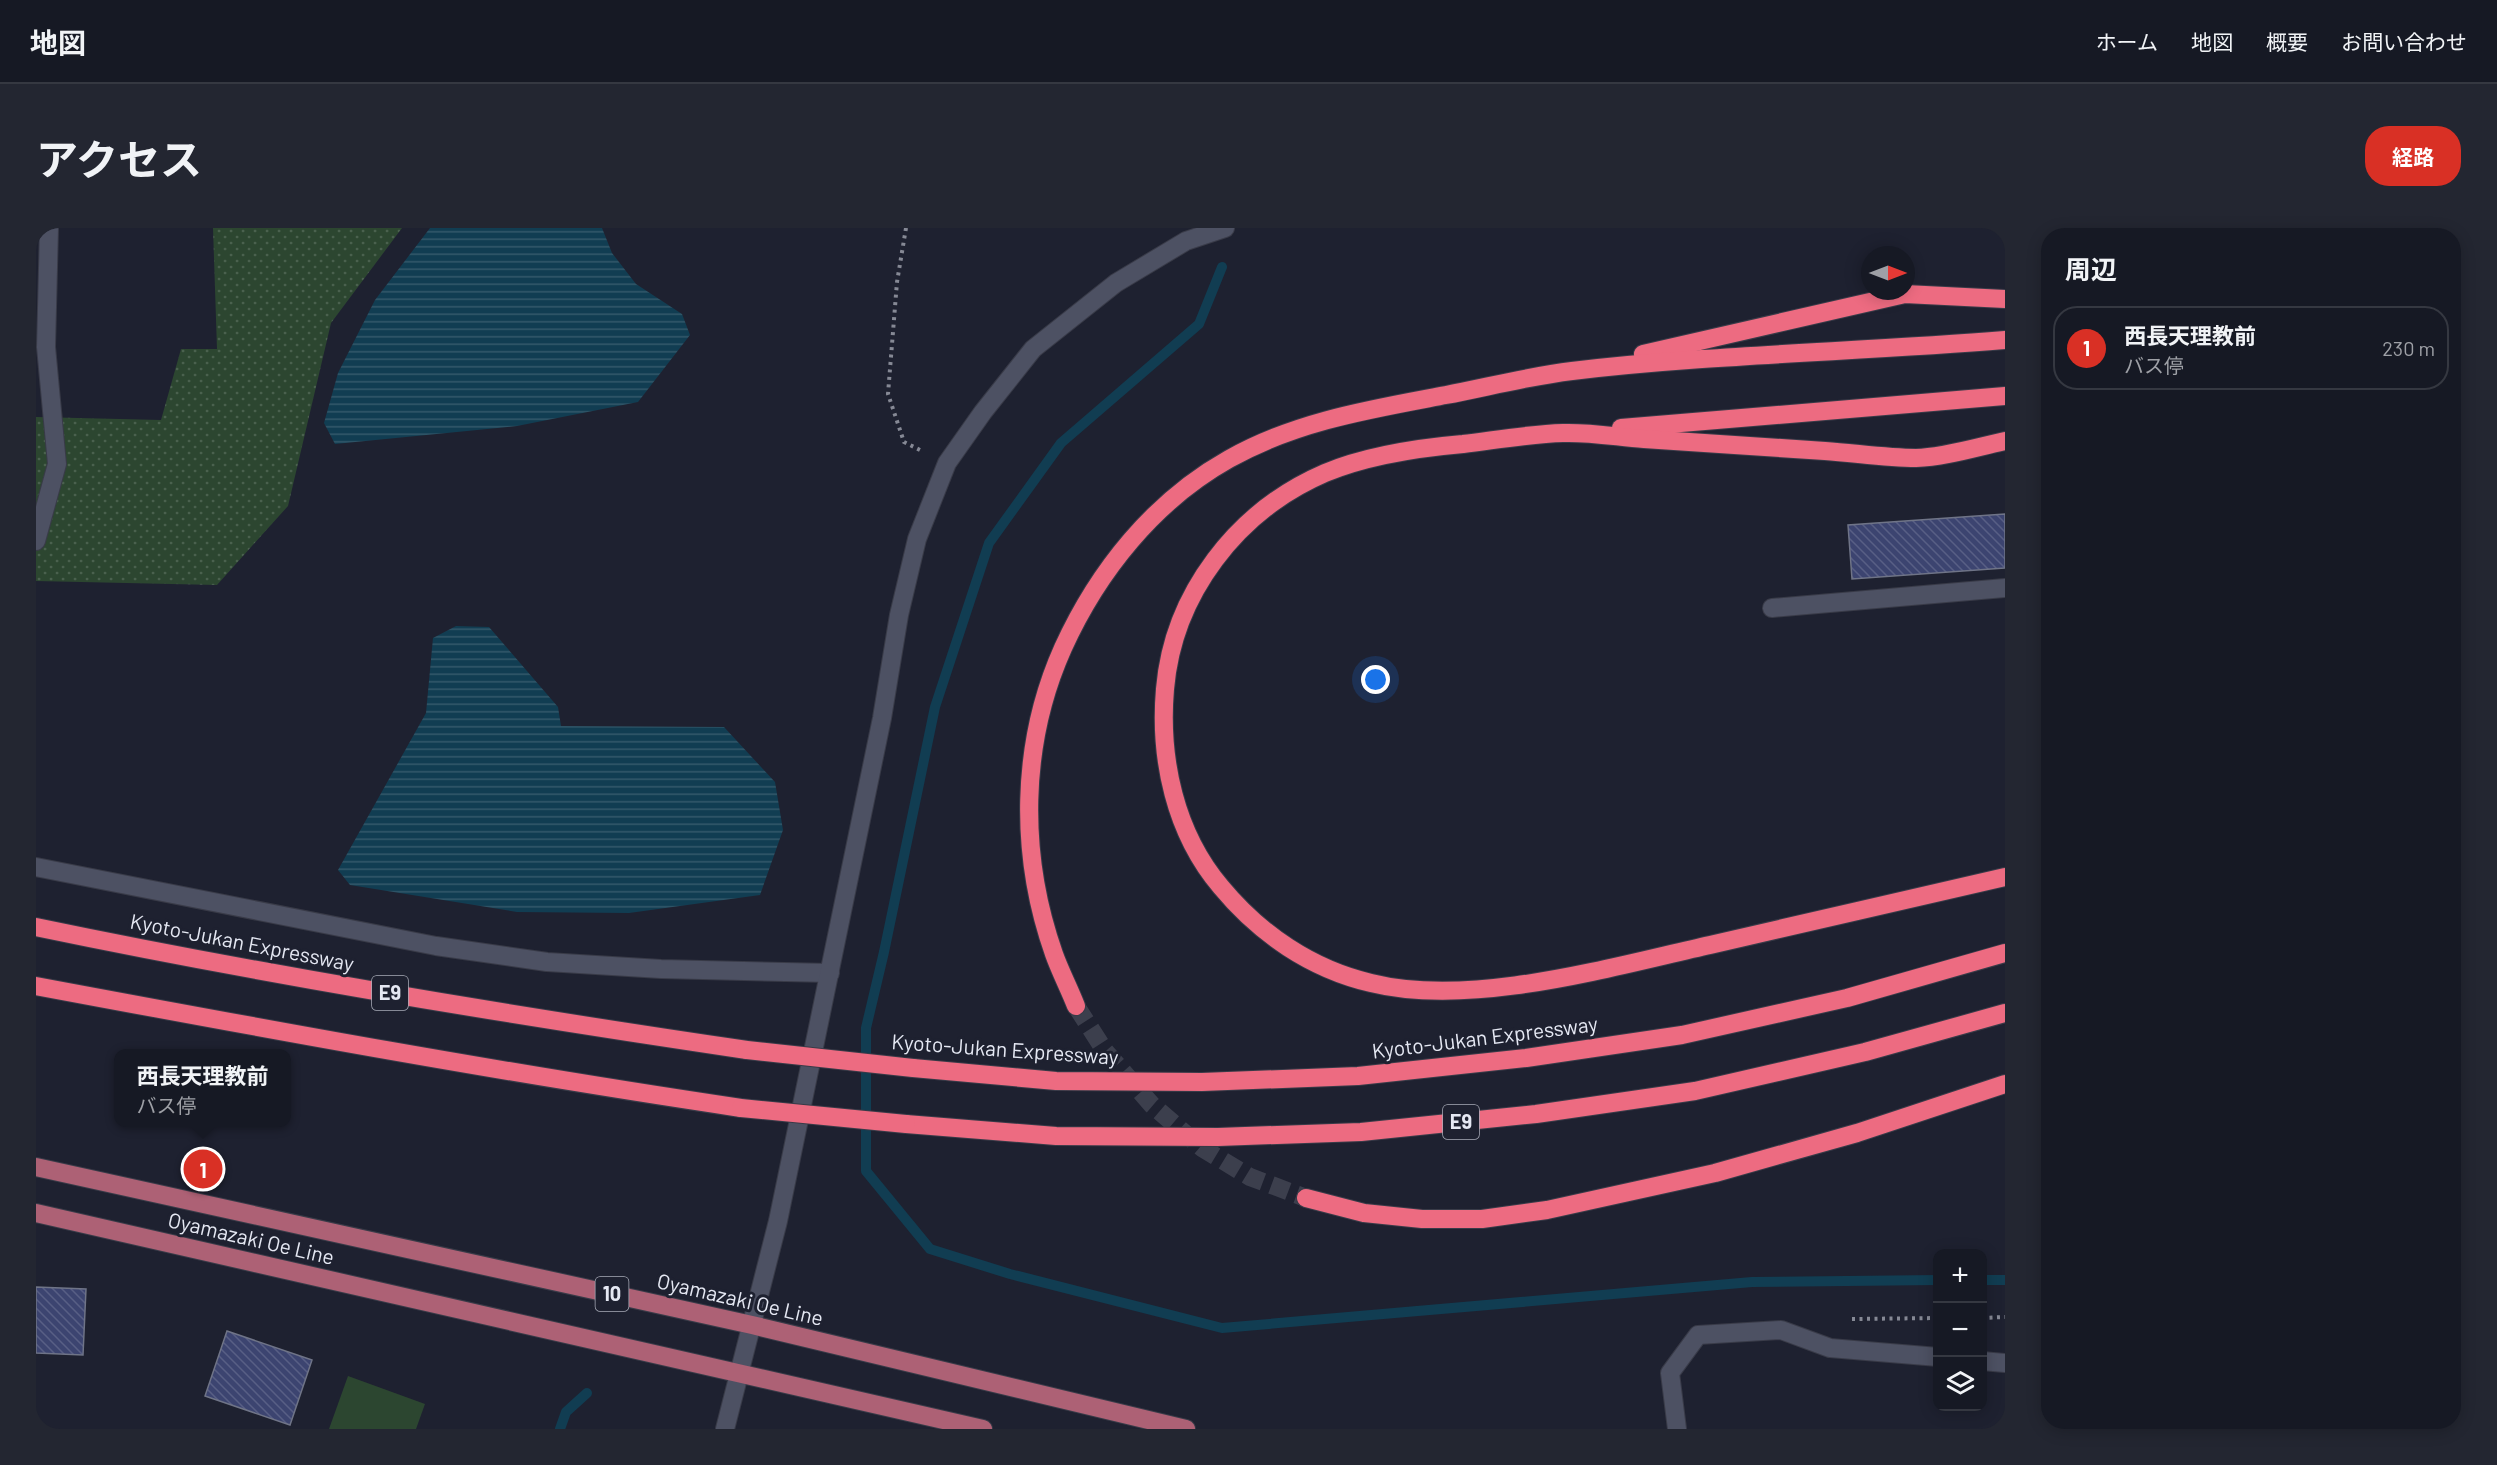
<!DOCTYPE html>
<html lang="ja">
<head>
<meta charset="utf-8">
<style>
  body { margin:0; font-family:Barlow,"Noto Sans JP",sans-serif; background:#232631; color:#f1f3f6 }
  .controls { position:absolute; right:18px; bottom:18px; display:grid; overflow:hidden; border-radius:12px; box-shadow:0 3px 15px #0003 }
  .controls button { width:54px; height:54px; display:grid; place-items:center; padding:0; border:0; border-bottom:2px solid #353841; background:#161924; color:#f1f3f6; font:30px sans-serif }
  .compass { position:absolute; left:1825px; top:18px; width:54px; height:54px; border-radius:50%; background:#161924; box-shadow:0 3px 15px #0003; rotate:90deg }
  .you { position:absolute; left:1340px; top:452px; width:21px; height:21px; margin:-15px; border:4px solid #fff; border-radius:50%; background:#1a73e8; box-shadow:0 0 0 9px #1a73e833 }
  .badge { display:grid; place-items:center; width:39px; height:39px; border-radius:50%; background:#d93025; color:#fff; font-size:20px; font-weight:700 }
  .pin { position:absolute; translate:-50% -50%; border:3px solid #fff; box-shadow:0 2px 6px #0006 }
  .popup { position:absolute; left:78px; top:821px; width:177px; height:78px; box-sizing:border-box; display:grid; place-content:center; border-radius:12px; background:#161924; filter:drop-shadow(0 2px 4px #0005); font-size:20px; white-space:nowrap; color:#9ea0a6 }
  .popup b { font-size:22px; color:#f1f3f6 }
  .popup::after { content:''; position:absolute; left:50%; top:100%; margin-left:-12px; border:12px solid transparent; border-top-color:#161924 }
  .list { margin:0; padding:0; list-style:none }
  h2 { display:flex; justify-content:space-between; align-items:center; height:78px; margin:0; padding:0 24px; font-size:26px }
  h2 small { font-size:20px; font-weight:400; color:#9ea0a6 }
  .list li { display:grid; grid-template-columns:39px 1fr auto; gap:18px; align-items:center; box-sizing:border-box; height:84px; margin:0 12px 12px; padding:0 12px; border:2px solid #353841; border-radius:24px }
  .list b { display:block; font-size:22px; white-space:nowrap }
  .list p { margin:0; font-size:20px; white-space:nowrap; color:#9ea0a6 }
  .list em { font-size:20px; font-style:normal; color:#9ea0a6 }
  .icon { flex:none; width:33px; height:33px; fill:none; stroke:currentColor; stroke-width:2; stroke-linecap:round; stroke-linejoin:round }
  .map { position:relative; flex:none; width:1969px; height:1201px; overflow:hidden; border-radius:24px }
  header { display:flex; align-items:center; gap:36px; box-sizing:border-box; height:84px; padding:0 30px; background:#161924; border-bottom:2px solid #353841 }
  header strong { font-size:28px }
  nav { display:flex; gap:33px; margin-inline-start:auto; font-size:21px }
  .intro { display:flex; align-items:center; justify-content:space-between; box-sizing:border-box; height:144px; padding:0 36px }
  h1 { margin:0; font-size:42px }
  .button { padding:15px 27px; border-radius:24px; background:#d93025; color:#fff; font-size:21px; font-weight:700 }
  main { display:flex; gap:36px; padding:0 36px }
  aside { flex:1; background:#161924; border-radius:24px; box-shadow:0 3px 15px #0003 }
  .map>svg:first-child { display:block }
</style>
</head>
<body>
<header>
<strong>地図</strong>
<nav><a>ホーム</a><a>地図</a><a>概要</a><a>お問い合わせ</a></nav>
</header>
<div class="intro"><h1>アクセス</h1><a class="button">経路</a></div>
<main>
<div class="map">
<svg width="1969" height="1201" viewBox="0 0 1969 1201">
  <defs>
    <pattern id="grass-dots" width="8" height="8" patternUnits="userSpaceOnUse" patternTransform="scale(1.5)"><rect width="8" height="8" fill="#2c4630"/><path d="M2 2h.1M6 6h.1" fill="none" stroke="#4a614e" stroke-width="1.8" stroke-linecap="round"/></pattern>
    <pattern id="water-rules" width="6" height="5" patternUnits="userSpaceOnUse" patternTransform="scale(1.5)"><rect width="6" height="5" fill="#113d52"/><path d="M0 2.5h6" fill="none" stroke="#34596b"/></pattern>
    <pattern id="building-back-hatch" width="6" height="6" patternUnits="userSpaceOnUse" patternTransform="scale(1.5)"><rect width="6" height="6" fill="#3c4470"/><path d="M-1 5l2 2M0 0l6 6M5-1l2 2" fill="none" stroke="#585f85"/></pattern>
  </defs>
  <rect width="100%" height="100%" fill="#1e2130"/>
  <polygon fill="url(#grass-dots)" points="177,0 366,0 295,95 252,278 181,357 0,353 0,189 125,192 145,121 181,121"/>
  <polygon fill="#2c4630" points="312,1148 389,1176 380,1201 293,1201"/>
  <g fill="url(#water-rules)">
    <polygon points="394,0 566,0 576,25 600,56 646,86 654,107 602,174 481,198 299,216 288,195 302,145 339,72"/>
    <polygon points="420,398 453,399 522,479 525,498 688,499 739,554 747,602 724,667 593,685 481,684 314,657 302,642 390,485 397,410"/>
  </g>
  <g fill="none" stroke-linecap="round" stroke-linejoin="round">
    <g stroke="#113d52" stroke-width="10">
      <polyline points="1186,39 1163,96 1025,215 953,315 899,479 848,724 830,800 830,943 894,1021 974,1046 1186,1100 1716,1054 1902,1052"/>
      <polyline points="1946,1052 1969,1052"/>
      <polyline points="524,1201 530,1184 551,1165"/>
    </g>
  </g>
  <g fill="url(#building-back-hatch)" stroke="#6f7487" stroke-width="1.5">
    <polygon points="1969,286 1969,340 1816,351 1812,297"/>
    <polygon points="0,1059 50,1061 47,1127 0,1125"/>
    <polygon points="191,1103 276,1132 254,1197 169,1168"/>
  </g>
  <g fill="none" stroke-linecap="round" stroke-linejoin="round">
    <polyline stroke="#3c3f4d" stroke-width="18" stroke-dasharray="18 9" stroke-linecap="butt" points="1040,778 1069,823 1116,877 1166,920 1214,949 1270,970"/>
    <g stroke="#393b48" stroke-width="20">
      <g id="minor">
        <polyline points="0,313 21,236 10,119 13,0"/>
        <polyline points="1736,380 1969,360"/>
        <polyline points="0,639 400,718 511,734 625,741 794,745"/>
        <polyline points="1946,1133 1969,1135"/>
        <polyline points="689,1201 742,993 846,490 863,387 881,311 911,235 947,184 997,121 1080,55 1150,13 1189,0"/>
        <polyline points="1641,1201 1634,1145 1662,1107 1745,1102 1794,1120 1902,1129"/>
      </g>
    </g>
    <g stroke="#393b48" stroke-width="20">
      <g id="major">
        <polyline points="0,939 716,1097 1150,1201"/>
        <polyline points="0,985 947,1201"/>
      </g>
    </g>
    <g stroke="#393b48" stroke-width="20">
      <g id="highway">
        <polyline points="1607,126 1869,66 1969,71"/>
        <polyline points="1585,200 1969,168"/>
        <path d="M1969,213C1941,219 1909,229 1880,230C1850,230 1819,225 1789,223C1729,219 1668,215 1608,211C1581,209 1554,204 1527,205C1494,206 1460,212 1427,216C1381,220 1332,227 1289,245C1201,283 1137,366 1129,461C1123,531 1139,605 1185,659C1224,706 1275,741 1335,755C1435,780 1575,739 1674,717C1772,694 1871,672 1969,649"/>
        <path d="M0,699C235,748 473,787 711,822"/>
        <path d="M0,758C235,802 469,845 705,880"/>
        <path d="M1040,778C1033,760 1024,743 1018,726C983,627 984,516 1027,420C1062,343 1118,273 1193,231C1260,193 1336,181 1410,167C1452,159 1494,148 1536,143C1680,126 1825,124 1969,112"/>
        <polyline points="877,840 1020,853 1166,854 1322,848 1490,830 1646,807 1811,770 1969,725"/>
        <polyline points="870,896 1020,908 1182,909 1325,904 1500,886 1659,863 1829,824 1969,785"/>
        <polyline points="1270,970 1328,985 1386,991 1446,991 1511,982 1679,945 1821,905 1969,856"/>
      </g>
    </g>
    <g stroke="#868995" stroke-width="4" stroke-dasharray="3 4.5" stroke-linecap="butt">
      <polyline points="870,0 861,54 852,166 868,214 886,223"/>
      <polyline points="1946,1090 1969,1089"/>
      <polyline points="1816,1091 1902,1090"/>
    </g>
    <use href="#minor" stroke="#4d5163" stroke-width="18"/>
    <use href="#major" stroke="#ad6175" stroke-width="18"/>
    <use href="#highway" stroke="#ed6b81" stroke-width="18"/>
    <g stroke="#393b48" stroke-width="20" stroke-linecap="butt">
      <g id="highway-bridge">
        <polyline points="711,822 877,840"/>
        <polyline points="705,880 870,896"/>
      </g>
    </g>
    <use href="#highway-bridge" stroke="#ed6b81" stroke-width="18"/>
  </g>
  <g text-anchor="middle" stroke-width="6" stroke-linejoin="round" paint-order="stroke">
    <g fill="#1e2130" stroke="#a9acb8" stroke-width="1.5">
      <rect x="336" y="748" width="36" height="34" rx="4.5"/>
      <rect x="1407" y="877" width="36" height="34" rx="4.5"/>
      <rect x="559.5" y="1049" width="33" height="34" rx="4.5"/>
    </g>
    <g font-size="20" font-weight="bold" fill="#e5e8f3">
      <text x="354" y="772">E9</text>
      <text x="1425" y="901">E9</text>
      <text x="576" y="1073">10</text>
    </g>
    <g font-size="21" fill="#e5e8f3" stroke="#1e2130">
      <text transform="translate(206 715) rotate(11)" y="7">Kyoto-Jukan Expressway</text>
      <text transform="translate(1449 810) rotate(-7)" y="7">Kyoto-Jukan Expressway</text>
      <text transform="translate(969 822) rotate(4)" y="7">Kyoto-Jukan Expressway</text>
      <text transform="translate(215 1011) rotate(13)" y="7">Oyamazaki Oe Line</text>
      <text transform="translate(704 1072) rotate(13)" y="7">Oyamazaki Oe Line</text>
    </g>
  </g>
</svg>
<div class="controls">
<button>+</button>
<button>−</button>
<button><svg class="icon" aria-label="layers" viewBox="0 0 24 24"><path d="M12 4l9 5-9 5-9-5zM3 14l9 5 9-5"/></svg></button>
</div>
<svg class="compass" viewBox="-18 -18 36 36"><path d="M0-13l5 13h-10z" fill="#e53935"/><path d="M0 13l5-13h-10z" fill="#9ea0a6"/></svg>
<div class="you"></div>
<div class="pin badge" style="left:167px;top:941px">1</div>
<div class="popup"><b>西長天理教前</b>バス停</div>
</div>
<aside>
<h2>周辺<small></small></h2>
<ul class="list">
<li><span class="badge">1</span><div><b>西長天理教前</b><p>バス停</p></div><em>230 m</em></li>
</ul>
</aside>
</main>
</body>
</html>
